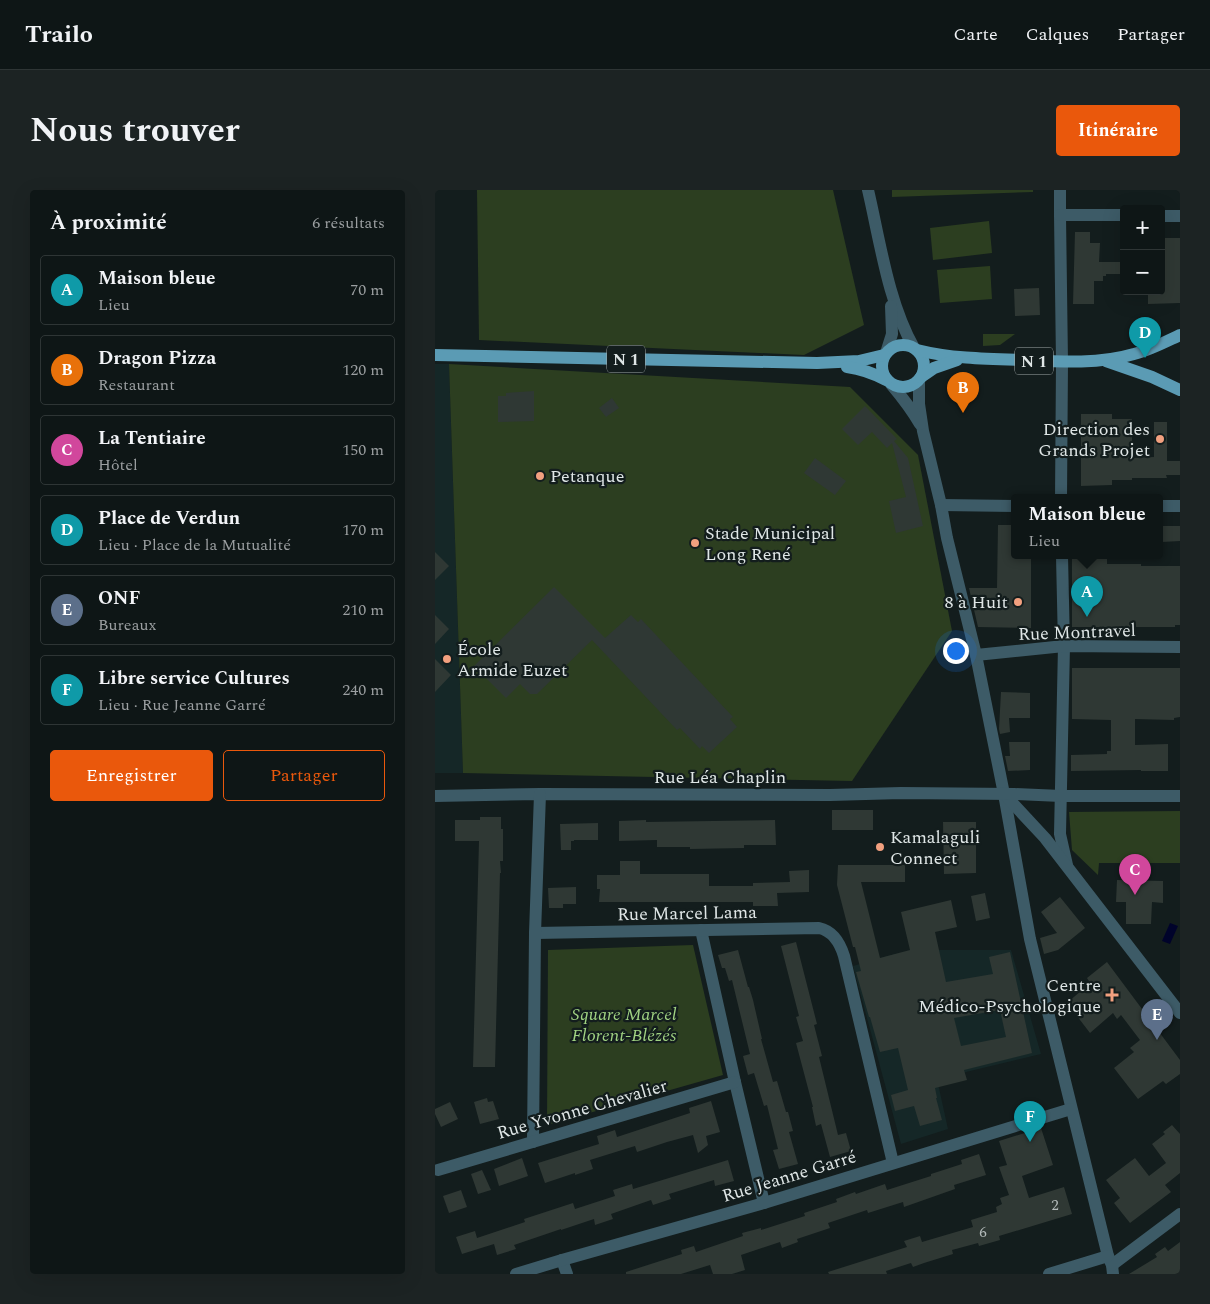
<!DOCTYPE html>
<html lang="fr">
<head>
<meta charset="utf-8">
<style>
  body { margin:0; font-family:Spectral,serif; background:#1c2323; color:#f1f3f6 }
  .controls { position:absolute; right:15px; top:15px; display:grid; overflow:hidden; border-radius:5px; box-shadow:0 5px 20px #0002 }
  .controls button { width:45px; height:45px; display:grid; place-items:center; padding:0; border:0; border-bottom:1px solid #2e3535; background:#0e1616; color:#f1f3f6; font:25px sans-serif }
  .you { position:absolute; left:520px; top:460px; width:18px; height:18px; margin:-12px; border:4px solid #fff; border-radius:50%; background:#1a73e8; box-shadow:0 0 0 8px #1a73e833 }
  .badge { display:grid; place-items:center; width:32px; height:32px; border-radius:50%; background:#ea580c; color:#fff; font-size:16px; font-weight:700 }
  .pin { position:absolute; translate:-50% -41px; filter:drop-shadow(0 1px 2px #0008) }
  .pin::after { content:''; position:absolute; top:26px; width:18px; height:15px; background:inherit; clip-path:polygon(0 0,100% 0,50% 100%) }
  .popup { position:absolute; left:576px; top:304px; width:152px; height:65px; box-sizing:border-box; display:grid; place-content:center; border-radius:5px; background:#0e1616; filter:drop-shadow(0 1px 4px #0005); font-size:16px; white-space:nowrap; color:#9b9fa1 }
  .popup b { font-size:19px; color:#f1f3f6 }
  .popup::after { content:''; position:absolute; left:50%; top:100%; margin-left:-10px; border:10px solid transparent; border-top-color:#0e1616 }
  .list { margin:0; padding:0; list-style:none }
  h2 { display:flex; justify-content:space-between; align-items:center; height:65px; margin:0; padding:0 20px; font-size:21px }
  h2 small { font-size:16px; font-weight:400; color:#9b9fa1 }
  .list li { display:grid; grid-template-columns:32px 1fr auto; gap:15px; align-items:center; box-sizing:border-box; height:70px; margin:0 10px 10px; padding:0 10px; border:1px solid #2e3535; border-radius:5px }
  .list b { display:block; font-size:19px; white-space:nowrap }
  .list p { margin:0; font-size:16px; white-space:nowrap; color:#9b9fa1 }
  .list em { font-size:16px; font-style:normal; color:#9b9fa1 }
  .actions { display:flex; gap:10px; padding:15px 20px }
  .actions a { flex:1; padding:11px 0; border:1px solid #ea580c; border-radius:5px; text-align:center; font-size:18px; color:#ea580c }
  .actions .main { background:#ea580c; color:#fff }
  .map { position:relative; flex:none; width:745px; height:1084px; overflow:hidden; border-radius:5px }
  header { display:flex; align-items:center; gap:30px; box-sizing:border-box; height:70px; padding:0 25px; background:#0e1616; border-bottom:1px solid #2e3535 }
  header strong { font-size:24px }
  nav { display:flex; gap:28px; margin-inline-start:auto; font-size:18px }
  .intro { display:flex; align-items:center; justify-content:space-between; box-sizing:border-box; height:120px; padding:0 30px }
  h1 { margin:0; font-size:35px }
  .button { padding:12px 22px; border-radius:5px; background:#ea580c; color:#fff; font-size:18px; font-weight:700 }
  main { display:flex; gap:30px; padding:0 30px }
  aside { flex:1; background:#0e1616; border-radius:5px; box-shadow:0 5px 20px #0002 }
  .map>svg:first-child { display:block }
</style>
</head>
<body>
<header>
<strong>Trailo</strong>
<nav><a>Carte</a><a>Calques</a><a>Partager</a></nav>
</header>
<div class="intro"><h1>Nous trouver</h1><a class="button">Itinéraire</a></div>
<main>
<aside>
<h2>À proximité<small>6 résultats</small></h2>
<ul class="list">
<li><span class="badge" style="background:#0f9aa8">A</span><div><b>Maison bleue</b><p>Lieu</p></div><em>70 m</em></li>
<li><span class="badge" style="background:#e8710a">B</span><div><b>Dragon Pizza</b><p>Restaurant</p></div><em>120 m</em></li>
<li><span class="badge" style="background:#d1479c">C</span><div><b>La Tentiaire</b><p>Hôtel</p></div><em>150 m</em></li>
<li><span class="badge" style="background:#0f9aa8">D</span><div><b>Place de Verdun</b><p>Lieu · Place de la Mutualité</p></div><em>170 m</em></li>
<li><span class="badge" style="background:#5c6f8a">E</span><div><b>ONF</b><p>Bureaux</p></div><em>210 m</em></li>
<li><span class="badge" style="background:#0f9aa8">F</span><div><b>Libre service Cultures</b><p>Lieu · Rue Jeanne Garré</p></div><em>240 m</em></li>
</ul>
<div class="actions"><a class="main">Enregistrer</a><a>Partager</a></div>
</aside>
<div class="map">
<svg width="745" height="1084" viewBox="0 0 745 1084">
  <rect width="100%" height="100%" fill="#131d1d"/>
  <g fill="#152727">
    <polygon points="0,174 14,174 28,583 0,583"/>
    <polygon points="504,760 576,760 606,864 502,889 513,939 466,954 418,776 460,764"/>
  </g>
  <g fill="#2c3e20">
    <polygon points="42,0 398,0 429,135 369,165 44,150"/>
    <polygon points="457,0 598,0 598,2 457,7"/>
    <polygon points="554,31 557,63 498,70 495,38"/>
    <polygon points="555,76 557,109 505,113 502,80"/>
    <polygon points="548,144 580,144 565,155 548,156"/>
    <polygon points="14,174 415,197 483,265 517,441 417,591 28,583"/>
    <polygon points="745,621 745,673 664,673 663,685 637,660 634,622"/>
    <polygon points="258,755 288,885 112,935 113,760"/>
  </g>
  <polygon fill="#00032b" points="735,733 743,736 735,754 727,751"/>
  <g fill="#2f3834" fill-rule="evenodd">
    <polygon points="640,42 655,42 655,53 665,53 664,72 685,72 685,84 671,84 671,86 668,86 668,91 659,91 659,114 638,114"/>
    <polygon points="726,48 745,48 745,113 713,114 713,101 726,101"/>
    <polygon points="604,98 605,125 580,126 579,99"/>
    <polygon points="99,201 99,231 63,232 63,206 71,206 71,203"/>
    <polygon points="177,208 184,218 171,227 164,218"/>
    <polygon points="430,216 462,249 459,251 473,268 488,336 461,343 454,311 471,307 457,253 452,258 437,242 423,255 407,239"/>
    <polygon points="646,224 677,224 677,229 697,229 697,268 719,267 719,232 732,232 732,271 745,271 745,285 731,285 732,288 697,288 697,290 677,290 677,295 646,296"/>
    <polygon points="380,268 411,291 400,305 369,283"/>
    <polygon points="563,335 580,335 580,366 596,366 596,438 543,437 534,398 562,398"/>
    <polygon points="724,336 745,336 745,351 727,352 727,347 724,347"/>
    <polygon points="0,362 14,376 0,390"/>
    <polygon points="637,366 672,366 672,374 706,374 706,376 745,376 745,435 740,435 740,437 637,437"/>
    <polygon points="119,397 170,448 196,425 203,432 206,429 298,527 295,529 302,537 274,563 267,556 265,559 245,538 242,540 157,450 102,504 95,504 85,494 71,508 39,476"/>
    <polygon points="0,425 14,439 0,454"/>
    <polygon points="0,469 16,485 0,502"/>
    <polygon points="637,478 745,478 745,527 739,528 739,530 700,529 700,555 733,554 733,581 706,581 706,580 636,581 636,565 672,564 672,561 676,561 676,530 637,529"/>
    <polygon points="566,502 595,503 595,528 574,528 575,542 565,544 564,539"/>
    <polygon points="574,552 595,552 595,580 573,581 570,566 575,566"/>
    <rect x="397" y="620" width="41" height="20"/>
    <polygon points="45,627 66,627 66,639 68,639 68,671 65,671 66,683 65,683 60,877 38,877 44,651 20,651 20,630 45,630"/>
    <polygon points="211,630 211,632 340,630 341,655 309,655 309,658 255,659 255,657 222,657 222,650 184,651 184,631"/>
    <polygon points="508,632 541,632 541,683 509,684"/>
    <polygon points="163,633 163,650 139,650 139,651 136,651 136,660 126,660 125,634"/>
    <polygon points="185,671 205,671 205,684 274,684 274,696 318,696 318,693 355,692 354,681 374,680 374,702 342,703 343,716 318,716 318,712 164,712 165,699 162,699 162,685 185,685"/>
    <path d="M403,675H470V692H426L445,768L475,760L466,722L516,710L522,737L500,742L511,792L558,784L554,767L575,762L597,863L529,880L532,890L500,898L502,908H501L507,930L485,936L479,916L460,921L456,905L473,900L463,858L445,862L435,827H434L421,782L426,781L420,757H418L402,695ZM565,820L571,847L526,856L519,828Z"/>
    <polygon points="682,690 728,691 728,713 717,712 716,734 691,734 691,712 681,712"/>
    <polygon points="141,697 141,714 128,714 128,718 114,718 113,698"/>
    <polygon points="550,703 555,728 541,731 536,706"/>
    <polygon points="625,707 650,738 623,760 609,764 605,748 622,743 606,722"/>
    <polygon points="361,752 382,834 379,835 387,866 384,867 403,945 411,943 416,961 395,967 386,934 381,936 377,917 378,917 361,853 368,851 361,827 364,826 346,756"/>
    <polygon points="303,760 313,797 314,797 318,810 327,849 326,849 338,892 342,891 351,922 353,922 358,941 354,942 363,974 344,979 338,960 343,959 332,915 329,916 319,883 313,885 308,866 315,864 297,790 294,791 290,778 287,778 283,765"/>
    <polygon points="672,772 745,870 745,884 731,894 728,891 703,909 679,878 699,862 695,858 705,850 686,825 682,829 678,823 655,843 632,813 655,793 652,788"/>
    <polygon points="52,908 53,912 58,911 64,929 45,934 39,912"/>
    <polygon points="276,911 285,942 271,946 273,955 263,963 258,945 232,952 202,962 200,956 155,970 158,979 140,985 140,983 110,993 103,973 164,954 162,946 180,940 182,947 255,923 254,918"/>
    <polygon points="15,912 23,929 6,937 0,924 0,919"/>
    <polygon points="737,935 745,944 745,983 730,995 736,1002 695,1033 679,1013 685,1008 671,990 700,968 714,986 731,973 717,954 730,944 728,942"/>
    <polygon points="606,938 618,975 587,986 594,1008 629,997 637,1024 564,1046 565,1050 544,1056 543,1053 517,1060 518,1064 489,1073 478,1077 476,1073 451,1081 452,1084 394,1084 393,1082 472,1057 469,1051 485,1046 487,1052 538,1037 536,1030 562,1022 561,1017 567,1014 565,1008 574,1005 564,977 572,975 564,951"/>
    <polygon points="544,964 551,985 519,995 520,999 469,1017 468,1012 433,1023 432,1020 393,1033 395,1038 362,1049 363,1052 347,1058 345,1052 306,1065 310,1080 297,1084 278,1084 275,1075 246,1084 191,1084 191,1082 247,1064 246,1060 259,1056 261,1062 308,1046 307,1043 326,1038 326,1040 370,1026 369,1023 402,1012 401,1009 420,1002 421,1004 450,994 452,1000 496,986 496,984 527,974 526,970"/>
    <polygon points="87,968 93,986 64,996 59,979"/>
    <polygon points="293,970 299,991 280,996 279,990 234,1004 236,1009 218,1015 216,1010 176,1024 178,1029 160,1035 159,1029 126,1040 126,1039 79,1055 81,1059 62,1065 59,1054 27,1064 21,1047 40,1041 42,1048 90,1032 89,1029 138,1013 140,1019 180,1006 178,1000 197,994 198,999"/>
    <polygon points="47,980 56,1000 43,1004 36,984"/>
    <polygon points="26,1000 32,1017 14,1023 8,1006"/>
    <polygon points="745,1052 745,1084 694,1084 722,1067 720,1064 730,1057 733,1061"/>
  </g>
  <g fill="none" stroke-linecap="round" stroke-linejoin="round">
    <g stroke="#3d5b67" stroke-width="12">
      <path d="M433,0C445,51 453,112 479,158"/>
      <polyline points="625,0 625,25 627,172 626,308"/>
      <polyline points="625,25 689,25"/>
      <polyline points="726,26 745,26"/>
      <polyline points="451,163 457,144 456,116"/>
      <polyline points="484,190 484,214 488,241 506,315 512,348 541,465 569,604 595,749 673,1066 677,1075 678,1084"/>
      <path d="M456,194C467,207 477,220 485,234"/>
      <polyline points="506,315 580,316"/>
      <polyline points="724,316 745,316"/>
      <polyline points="627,366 629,456 625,644 632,675"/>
      <polyline points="541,465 629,456 745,457"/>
      <polyline points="569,604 610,648 745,823"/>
      <polyline points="0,606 105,604 395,605 466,603 579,604 626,606 745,606"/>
      <polyline points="266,740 300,892 329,1013"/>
      <path d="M100,743L384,738C398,741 405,753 409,766L458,973"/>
      <polyline points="98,952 100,743 105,604"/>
      <polyline points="3,980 300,892"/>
      <polyline points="127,1070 132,1084"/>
      <polyline points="677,1075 745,1024"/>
      <polyline points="81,1084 127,1070 329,1013 636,919"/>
      <polyline points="614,1084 673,1066"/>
    </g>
    <g stroke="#5b9bb4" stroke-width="12">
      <circle cx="468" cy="176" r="21"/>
      <path d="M482,160C518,169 555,169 592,170C628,172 665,174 699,164C715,160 730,152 745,145"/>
      <polyline points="0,165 382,173 424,171 449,165"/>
      <polyline points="671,171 717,187 745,200"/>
      <path d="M412,177C427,179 438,183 451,190"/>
      <polyline points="486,187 499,178 522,170"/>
    </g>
  </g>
  <g fill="#f2a07f" stroke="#131d1d" stroke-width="2">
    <circle cx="725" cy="249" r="5"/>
    <circle cx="105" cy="286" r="5"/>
    <circle cx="260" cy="353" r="5"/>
    <circle cx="583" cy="412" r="5"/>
    <circle cx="12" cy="469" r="5"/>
    <circle cx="445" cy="657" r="5"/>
    <path d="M674.5 797.5h5v5h5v5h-5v5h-5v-5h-5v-5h5z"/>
  </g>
  <g text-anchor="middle" stroke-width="4.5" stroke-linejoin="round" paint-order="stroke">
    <g font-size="15" fill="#b3baba">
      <text x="620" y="1020">2</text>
      <text x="548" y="1047">6</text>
    </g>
    <g fill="#131d1d" stroke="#a2aaaa" stroke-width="1">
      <rect x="172" y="155.5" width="38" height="27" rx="4"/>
      <rect x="580" y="157.5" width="38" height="27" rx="4"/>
    </g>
    <g font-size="16" font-weight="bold" fill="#dfe6e6">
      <text x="191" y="175">N 1</text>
      <text x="599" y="177">N 1</text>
    </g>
    <g font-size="18" fill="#dfe6e6" stroke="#131d1d" text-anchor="start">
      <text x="715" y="245" text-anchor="end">Direction des<tspan x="715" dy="21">Grands Projet</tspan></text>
      <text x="115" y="292">Petanque</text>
      <text x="270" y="349">Stade Municipal<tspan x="270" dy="21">Long René</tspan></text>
      <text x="573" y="418" text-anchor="end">8 à Huit</text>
      <text x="22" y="465">École<tspan x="22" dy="21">Armide Euzet</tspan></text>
      <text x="455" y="653">Kamalaguli<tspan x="455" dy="21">Connect</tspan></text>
      <text x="666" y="801" text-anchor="end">Centre<tspan x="666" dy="21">Médico-Psychologique</tspan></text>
    </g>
    <g font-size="18" fill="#dfe6e6" stroke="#131d1d">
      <text transform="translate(642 442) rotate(-2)" y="6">Rue Montravel</text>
      <text x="285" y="593">Rue Léa Chaplin</text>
      <text transform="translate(252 723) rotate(-1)" y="6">Rue Marcel Lama</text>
      <text transform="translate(147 919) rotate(-16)" y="6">Rue Yvonne Chevalier</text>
      <text transform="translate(354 986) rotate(-17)" y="6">Rue Jeanne Garré</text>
    </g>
    <g font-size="18" font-style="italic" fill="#a0d282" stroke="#131d1d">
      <text x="189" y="830">Square Marcel<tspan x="189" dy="21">Florent-Blézés</tspan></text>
    </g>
  </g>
</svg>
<div class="controls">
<button>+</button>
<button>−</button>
</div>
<div class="you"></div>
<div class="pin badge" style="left:652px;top:427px;background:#0f9aa8">A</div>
<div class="popup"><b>Maison bleue</b>Lieu</div>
<div class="pin badge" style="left:528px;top:223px;background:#e8710a">B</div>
<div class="pin badge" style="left:700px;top:705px;background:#d1479c">C</div>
<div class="pin badge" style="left:710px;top:168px;background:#0f9aa8">D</div>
<div class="pin badge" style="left:722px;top:850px;background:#5c6f8a">E</div>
<div class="pin badge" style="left:595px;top:952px;background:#0f9aa8">F</div>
</div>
</main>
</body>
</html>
